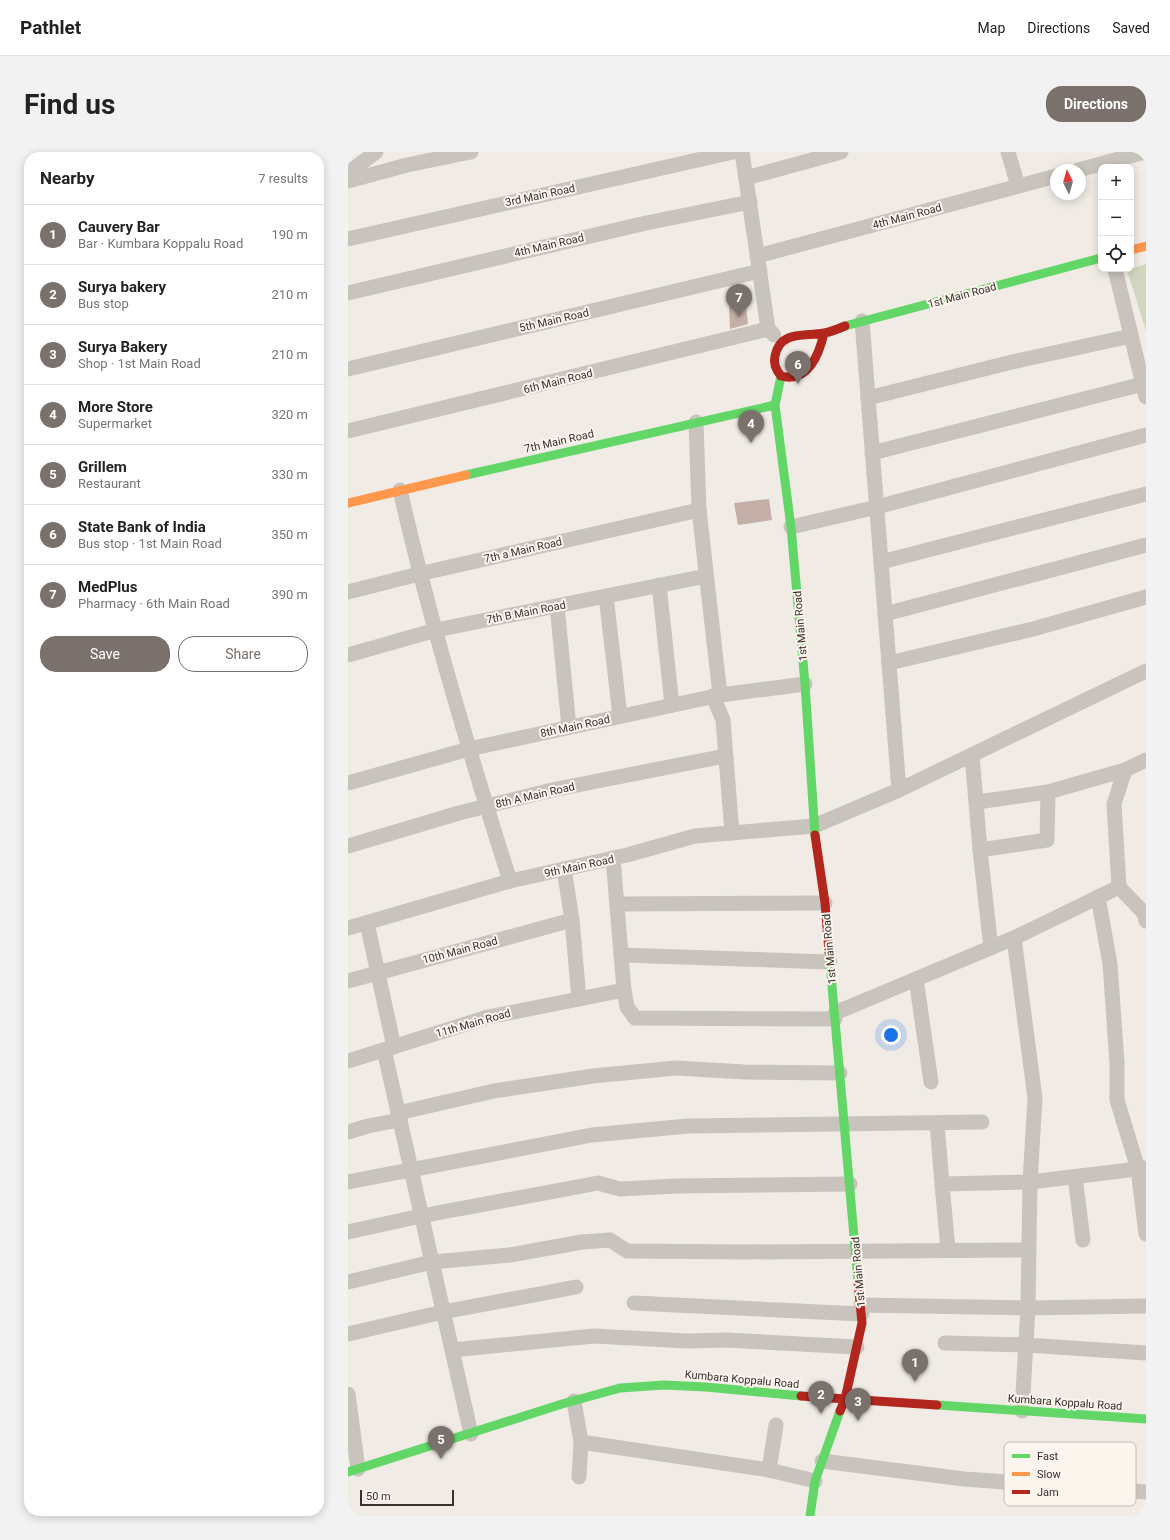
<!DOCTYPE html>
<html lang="en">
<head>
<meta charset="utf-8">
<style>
  body { margin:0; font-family:Roboto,sans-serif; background:#f2f2f2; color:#222 }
  .controls { position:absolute; right:12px; top:12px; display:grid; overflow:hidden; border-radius:8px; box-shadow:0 2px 10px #0003 }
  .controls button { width:36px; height:36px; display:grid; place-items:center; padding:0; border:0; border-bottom:1px solid #e0e0e0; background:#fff; color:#222; font:20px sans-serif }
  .compass { position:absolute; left:702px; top:12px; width:36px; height:36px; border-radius:50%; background:#fff; box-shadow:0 2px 10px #0003; rotate:355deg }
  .scale { position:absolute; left:12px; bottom:10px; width:94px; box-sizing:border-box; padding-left:4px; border:2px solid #3b302b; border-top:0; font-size:11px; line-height:14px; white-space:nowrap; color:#3b302b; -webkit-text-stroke:3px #fbf5ee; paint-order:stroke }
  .you { position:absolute; left:543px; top:883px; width:14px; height:14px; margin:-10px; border:3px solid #fff; border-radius:50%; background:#1a73e8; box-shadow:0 0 0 6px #1a73e833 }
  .badge { display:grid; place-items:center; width:26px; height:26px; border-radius:50%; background:#7a716c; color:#fff; font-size:13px; font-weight:700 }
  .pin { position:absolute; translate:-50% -33px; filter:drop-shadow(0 1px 2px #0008) }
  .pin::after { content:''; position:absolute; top:21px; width:14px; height:12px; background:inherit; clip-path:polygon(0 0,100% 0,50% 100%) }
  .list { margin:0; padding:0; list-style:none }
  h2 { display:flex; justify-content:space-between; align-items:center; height:52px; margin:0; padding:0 16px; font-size:17px }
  h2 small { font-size:13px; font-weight:400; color:#767676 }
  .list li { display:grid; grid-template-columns:26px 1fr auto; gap:12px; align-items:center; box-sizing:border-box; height:60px; padding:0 16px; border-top:1px solid #e0e0e0 }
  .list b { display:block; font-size:15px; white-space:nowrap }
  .list p { margin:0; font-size:13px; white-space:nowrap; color:#767676 }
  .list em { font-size:13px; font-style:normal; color:#767676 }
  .actions { display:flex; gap:8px; padding:12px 16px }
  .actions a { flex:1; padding:9px 0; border:1px solid #7a716c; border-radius:16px; text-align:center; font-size:14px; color:#7a716c }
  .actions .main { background:#7a716c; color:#fff }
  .icon { flex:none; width:22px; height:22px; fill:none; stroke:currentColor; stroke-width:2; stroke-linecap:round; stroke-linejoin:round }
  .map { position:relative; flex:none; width:798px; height:1364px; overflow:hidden; border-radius:16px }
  header { display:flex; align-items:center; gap:24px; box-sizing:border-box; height:56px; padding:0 20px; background:#fff; border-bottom:1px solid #e0e0e0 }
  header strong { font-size:19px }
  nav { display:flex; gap:22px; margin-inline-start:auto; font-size:14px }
  .intro { display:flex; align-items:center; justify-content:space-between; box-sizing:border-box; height:96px; padding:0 24px }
  h1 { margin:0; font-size:28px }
  .button { padding:10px 18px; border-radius:16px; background:#7a716c; color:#fff; font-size:14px; font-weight:700 }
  main { display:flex; gap:24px; padding:0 24px }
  aside { flex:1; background:#fff; border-radius:16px; box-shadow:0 2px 10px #0003 }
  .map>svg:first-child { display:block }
</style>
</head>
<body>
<header>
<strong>Pathlet</strong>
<nav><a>Map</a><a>Directions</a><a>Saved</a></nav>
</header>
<div class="intro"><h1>Find us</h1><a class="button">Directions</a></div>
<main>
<aside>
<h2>Nearby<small>7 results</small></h2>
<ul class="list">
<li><span class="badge">1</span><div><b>Cauvery Bar</b><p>Bar · Kumbara Koppalu Road</p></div><em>190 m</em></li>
<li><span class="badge">2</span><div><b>Surya bakery</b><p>Bus stop</p></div><em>210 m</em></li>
<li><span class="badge">3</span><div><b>Surya Bakery</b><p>Shop · 1st Main Road</p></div><em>210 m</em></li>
<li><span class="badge">4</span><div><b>More Store</b><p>Supermarket</p></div><em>320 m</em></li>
<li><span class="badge">5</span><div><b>Grillem</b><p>Restaurant</p></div><em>330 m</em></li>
<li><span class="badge">6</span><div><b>State Bank of India</b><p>Bus stop · 1st Main Road</p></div><em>350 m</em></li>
<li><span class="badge">7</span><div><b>MedPlus</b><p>Pharmacy · 6th Main Road</p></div><em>390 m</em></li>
</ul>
<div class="actions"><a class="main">Save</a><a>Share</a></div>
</aside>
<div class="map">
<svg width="798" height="1364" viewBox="0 0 798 1364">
  <rect width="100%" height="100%" fill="#f0ebe5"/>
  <polygon fill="#d1d6bf" points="798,112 798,179 779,118"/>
  <g fill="#c3afa7">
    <polygon points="398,153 400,172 382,177 381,155"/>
    <polygon points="421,347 424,368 390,373 386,351"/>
  </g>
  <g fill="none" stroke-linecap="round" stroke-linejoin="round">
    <g stroke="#c9c3be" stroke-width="15">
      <polyline points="394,0 420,177 426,183"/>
      <polyline points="660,0 670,34"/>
      <polyline points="730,18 797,0"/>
      <polyline points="0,21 28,0"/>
      <polyline points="398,26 493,0"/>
      <polyline points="0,29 59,13 123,0"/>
      <polyline points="0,87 385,0"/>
      <polyline points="409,104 708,24"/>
      <polyline points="767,117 798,245"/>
      <polyline points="0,141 298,71 402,50"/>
      <polyline points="514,169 551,638"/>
      <polyline points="0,217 412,119"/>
      <polyline points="520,246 664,210 783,184"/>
      <polyline points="348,270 351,358 372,543"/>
      <polyline points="0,279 420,177"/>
      <polyline points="524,301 795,232"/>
      <path d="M52,338C82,470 121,600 162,729"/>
      <polyline points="443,375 529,355 798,283"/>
      <polyline points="533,410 798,342"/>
      <polyline points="311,433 324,553"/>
      <polyline points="0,440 71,422 351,358"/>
      <polyline points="258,444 272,564"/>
      <polyline points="209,454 221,575"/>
      <polyline points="537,462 798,393"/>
      <polyline points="0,503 88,478 358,424"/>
      <polyline points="541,511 685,477 798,445"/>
      <polyline points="365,544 375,568 384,681"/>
      <polyline points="624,603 632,698 643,796"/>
      <polyline points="798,608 777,618 766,652 771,735 796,761 798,769"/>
      <polyline points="0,631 121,597 372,543 457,532"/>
      <polyline points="629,650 700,640 777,618"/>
      <polyline points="0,694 111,661 204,638 377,604"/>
      <polyline points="632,698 699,688 700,640"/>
      <polyline points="265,706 276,838 279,855 287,866 487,867"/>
      <polyline points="216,717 224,768 231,847"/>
      <polyline points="750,745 762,812 769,911 769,948 790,1017 798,1082"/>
      <polyline points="269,752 477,751"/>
      <polyline points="19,771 46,895"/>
      <polyline points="0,776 162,729 279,703 347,684 466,674 551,638 798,519"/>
      <polyline points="666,786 687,946 682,1030 680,1156 674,1259"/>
      <polyline points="273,803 482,810"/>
      <polyline points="568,827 583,930"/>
      <polyline points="0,829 224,768"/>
      <polyline points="487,861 666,786 771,735"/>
      <polyline points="36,898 123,1282"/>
      <polyline points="0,909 140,865 276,838"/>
      <polyline points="50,961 146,939 245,924 328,916 397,920 492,921"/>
      <polyline points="589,971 594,1032"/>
      <polyline points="0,980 20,974 52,968"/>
      <polyline points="727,1025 735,1088"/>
      <polyline points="0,1030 244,983 340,974 634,970"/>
      <polyline points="0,1080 73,1064 250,1031 272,1037 329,1034 502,1032"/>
      <polyline points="600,1098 594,1032 682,1030 798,1016"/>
      <polyline points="0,1130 84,1110 162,1103 234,1090 262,1088 279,1099 397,1100 680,1098"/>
      <polyline points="286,1151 514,1162"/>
      <polyline points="513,1153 680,1156 798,1154"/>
      <polyline points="0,1182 95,1160 228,1135"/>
      <polyline points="597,1191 678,1193 798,1201"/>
      <polyline points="104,1198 246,1184 339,1189 378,1188 509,1195"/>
      <polyline points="0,1242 10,1317"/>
      <polyline points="226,1249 233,1290 231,1325"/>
      <polyline points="233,1290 421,1318 467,1329"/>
      <polyline points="474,1309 616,1327 798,1340"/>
      <polyline points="421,1318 428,1273"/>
    </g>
    <g stroke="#63d668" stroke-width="9">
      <polyline points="497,174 753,106"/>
      <polyline points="433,224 427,253 443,375 457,532 467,683"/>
      <polyline points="118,323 427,253"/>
      <polyline points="481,800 510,1130"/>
      <polyline points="589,1253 798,1267"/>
      <polyline points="0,1320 214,1252 272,1236 316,1233 358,1235 453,1244"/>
      <polyline points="462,1364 467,1329 492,1259"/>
    </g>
    <g stroke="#ff974d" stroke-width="9">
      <polyline points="783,98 798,94"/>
      <polyline points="0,351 118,323"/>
    </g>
    <g stroke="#b3261e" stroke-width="9">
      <path d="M476,181C471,203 460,231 433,224C428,218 425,212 427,204C432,178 456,185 476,181C483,180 490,177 497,174"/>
      <polyline points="467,683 477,751 481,800"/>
      <polyline points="453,1244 589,1253"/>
      <polyline points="492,1259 497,1247 514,1171 510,1130"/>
    </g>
  </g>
  <g text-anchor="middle" stroke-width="4" stroke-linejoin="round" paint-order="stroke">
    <g font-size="11" fill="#3b302b" stroke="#fbf5ee">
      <text transform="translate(192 43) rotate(-12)" y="4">3rd Main Road</text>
      <text transform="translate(559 64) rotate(-15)" y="4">4th Main Road</text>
      <text transform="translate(201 93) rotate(-13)" y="4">4th Main Road</text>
      <text transform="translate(614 143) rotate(-15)" y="4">1st Main Road</text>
      <text transform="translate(206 168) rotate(-13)" y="4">5th Main Road</text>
      <text transform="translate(210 229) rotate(-14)" y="4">6th Main Road</text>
      <text transform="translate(211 289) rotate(-13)" y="4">7th Main Road</text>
      <text transform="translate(175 398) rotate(-13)" y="4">7th a Main Road</text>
      <text transform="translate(178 460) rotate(-11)" y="4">7th B Main Road</text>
      <text transform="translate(452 474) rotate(-95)" y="4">1st Main Road</text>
      <text transform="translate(227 574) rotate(-12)" y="4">8th Main Road</text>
      <text transform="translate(187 643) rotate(-13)" y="4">8th A Main Road</text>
      <text transform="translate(231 714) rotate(-12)" y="4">9th Main Road</text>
      <text transform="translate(481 797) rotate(-95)" y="4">1st Main Road</text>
      <text transform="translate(112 798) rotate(-15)" y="4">10th Main Road</text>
      <text transform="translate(125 871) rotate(-16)" y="4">11th Main Road</text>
      <text transform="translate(510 1120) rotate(-95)" y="4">1st Main Road</text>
      <text transform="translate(394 1227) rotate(5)" y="4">Kumbara Koppalu Road</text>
      <text transform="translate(717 1250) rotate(4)" y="4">Kumbara Koppalu Road</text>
    </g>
  </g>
  <rect x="656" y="1290" width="132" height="64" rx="6" fill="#fbf5ee" stroke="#c1bab4" stroke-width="1"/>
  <rect x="664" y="1302" width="18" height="4" fill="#63d668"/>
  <rect x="664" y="1320" width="18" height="4" fill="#ff974d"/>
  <rect x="664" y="1338" width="18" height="4" fill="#b3261e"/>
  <g font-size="11" fill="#3b302b">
    <text x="689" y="1308">Fast</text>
    <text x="689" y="1326">Slow</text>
    <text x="689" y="1344">Jam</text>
  </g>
</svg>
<div class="controls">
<button>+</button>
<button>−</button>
<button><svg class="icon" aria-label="locate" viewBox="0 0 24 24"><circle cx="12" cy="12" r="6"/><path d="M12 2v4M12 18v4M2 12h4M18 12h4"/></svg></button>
</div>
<svg class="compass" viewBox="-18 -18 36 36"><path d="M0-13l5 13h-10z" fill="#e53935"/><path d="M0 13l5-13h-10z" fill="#767676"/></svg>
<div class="scale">50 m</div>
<div class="you"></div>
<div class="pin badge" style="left:567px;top:1230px">1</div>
<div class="pin badge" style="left:473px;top:1262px">2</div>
<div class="pin badge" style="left:510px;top:1269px">3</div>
<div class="pin badge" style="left:403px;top:291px">4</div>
<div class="pin badge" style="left:93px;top:1307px">5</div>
<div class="pin badge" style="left:450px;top:232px">6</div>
<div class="pin badge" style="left:391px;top:165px">7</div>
</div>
</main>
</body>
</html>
